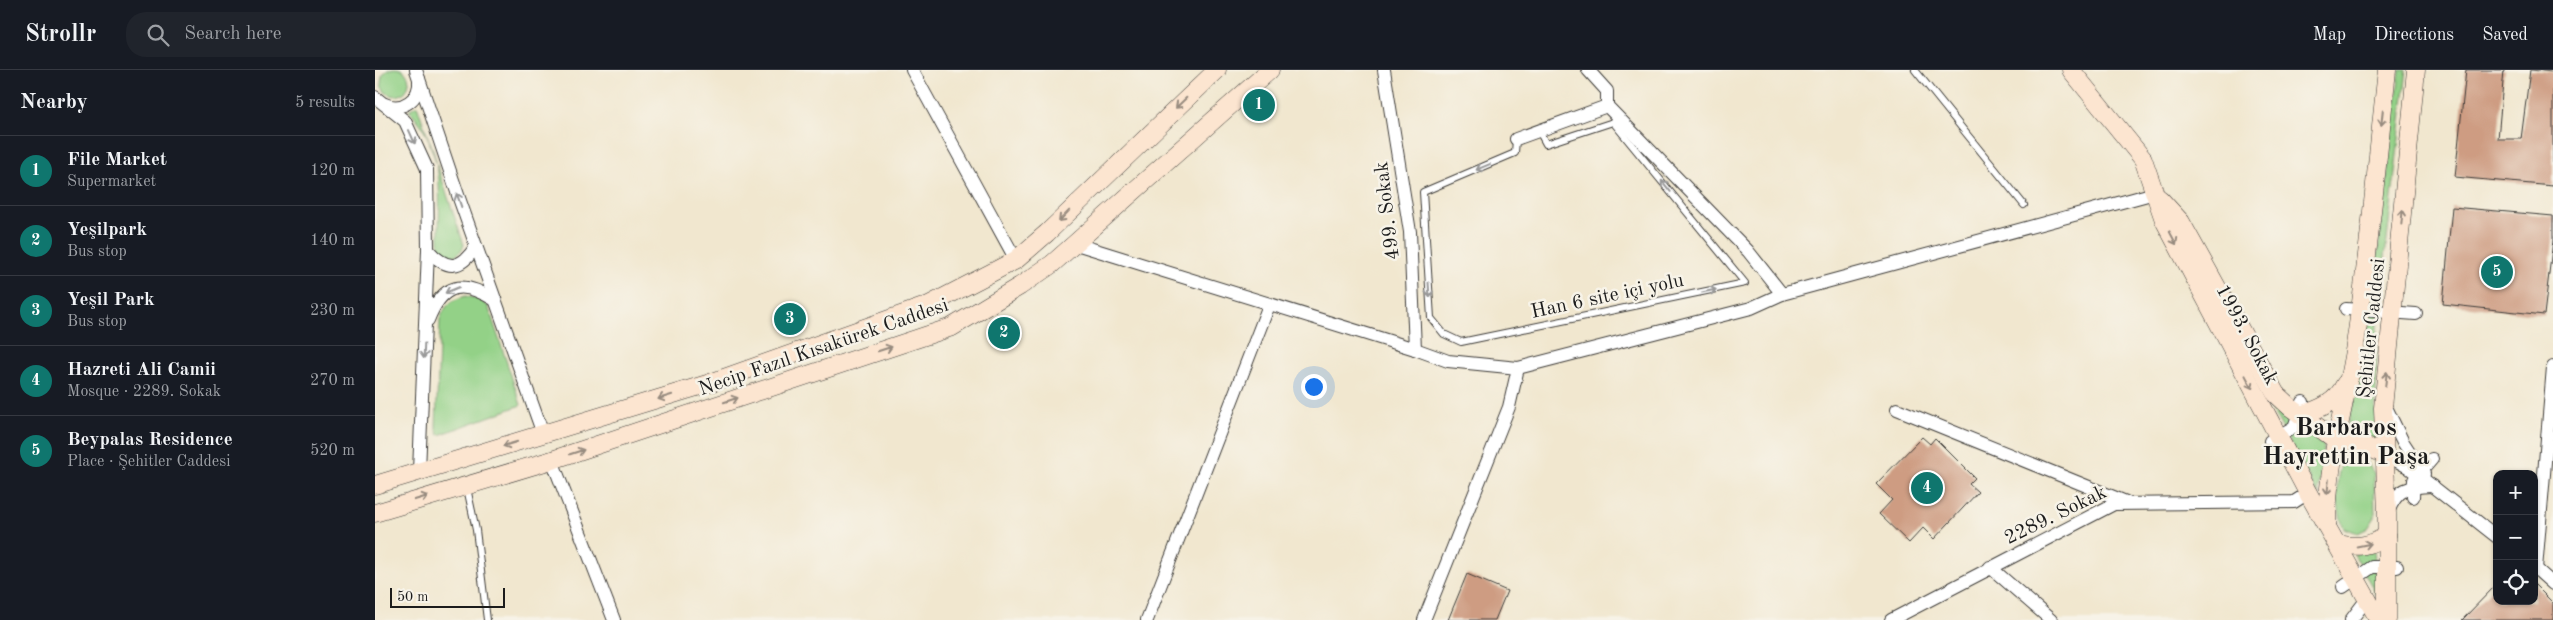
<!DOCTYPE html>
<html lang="en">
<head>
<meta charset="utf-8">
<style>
  body { margin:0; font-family:"Old Standard TT",serif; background:#20242c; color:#f1f3f6 }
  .controls { position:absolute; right:15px; bottom:15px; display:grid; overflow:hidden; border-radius:10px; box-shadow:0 1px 4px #0004 }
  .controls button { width:45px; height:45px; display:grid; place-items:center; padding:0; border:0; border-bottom:1px solid #363941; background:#171b24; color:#f1f3f6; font:25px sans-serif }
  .scale { position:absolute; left:15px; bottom:12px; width:115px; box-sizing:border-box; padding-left:5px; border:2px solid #1c1c1c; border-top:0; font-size:14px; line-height:18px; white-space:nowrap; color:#1c1c1c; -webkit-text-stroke:4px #f7f3e8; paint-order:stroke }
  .you { position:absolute; left:938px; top:316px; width:18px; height:18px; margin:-12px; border:4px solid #fff; border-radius:50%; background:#1a73e8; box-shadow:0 0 0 8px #1a73e833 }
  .badge { display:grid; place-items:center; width:32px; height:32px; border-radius:50%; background:#0f766e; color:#fff; font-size:16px; font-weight:700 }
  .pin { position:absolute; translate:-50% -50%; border:2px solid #fff; box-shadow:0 1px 5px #0006 }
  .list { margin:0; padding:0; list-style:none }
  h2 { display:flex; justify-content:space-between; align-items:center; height:65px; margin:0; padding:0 20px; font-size:21px }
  h2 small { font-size:16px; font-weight:400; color:#9ea1a6 }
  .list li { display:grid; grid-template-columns:32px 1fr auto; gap:15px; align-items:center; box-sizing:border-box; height:70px; padding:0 20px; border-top:1px solid #363941 }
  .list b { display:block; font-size:19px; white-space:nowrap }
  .list p { margin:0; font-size:16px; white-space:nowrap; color:#9ea1a6 }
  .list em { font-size:16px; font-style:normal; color:#9ea1a6 }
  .icon { flex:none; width:28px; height:28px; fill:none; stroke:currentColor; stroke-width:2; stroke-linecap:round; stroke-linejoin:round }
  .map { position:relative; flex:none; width:2178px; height:550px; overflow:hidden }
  header { display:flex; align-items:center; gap:30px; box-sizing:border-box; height:70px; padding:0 25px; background:#171b24; border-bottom:1px solid #363941 }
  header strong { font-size:24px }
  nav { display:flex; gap:28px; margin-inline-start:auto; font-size:18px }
  .search { width:350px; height:45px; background:#20242c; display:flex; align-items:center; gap:12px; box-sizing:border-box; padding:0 18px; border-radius:20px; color:#9ea1a6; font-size:19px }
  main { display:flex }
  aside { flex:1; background:#171b24 }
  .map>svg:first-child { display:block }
</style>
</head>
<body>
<header>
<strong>Strollr</strong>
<div class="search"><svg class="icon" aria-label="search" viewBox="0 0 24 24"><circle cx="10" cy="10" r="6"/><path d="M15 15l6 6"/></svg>Search here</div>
<nav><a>Map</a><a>Directions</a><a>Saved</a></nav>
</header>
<main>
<aside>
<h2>Nearby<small>5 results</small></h2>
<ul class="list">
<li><span class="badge">1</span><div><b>File Market</b><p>Supermarket</p></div><em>120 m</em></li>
<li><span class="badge">2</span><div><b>Yeşilpark</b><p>Bus stop</p></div><em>140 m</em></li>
<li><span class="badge">3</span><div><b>Yeşil Park</b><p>Bus stop</p></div><em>230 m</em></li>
<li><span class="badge">4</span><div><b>Hazreti Ali Camii</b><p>Mosque · 2289. Sokak</p></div><em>270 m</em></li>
<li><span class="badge">5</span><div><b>Beypalas Residence</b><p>Place · Şehitler Caddesi</p></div><em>520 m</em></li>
</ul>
</aside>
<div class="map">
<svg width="2178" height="550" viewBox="0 0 2178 550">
  <rect width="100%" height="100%" fill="#f7f3e8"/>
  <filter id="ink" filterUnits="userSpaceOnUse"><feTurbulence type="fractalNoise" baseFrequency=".02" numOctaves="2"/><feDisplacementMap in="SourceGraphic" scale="10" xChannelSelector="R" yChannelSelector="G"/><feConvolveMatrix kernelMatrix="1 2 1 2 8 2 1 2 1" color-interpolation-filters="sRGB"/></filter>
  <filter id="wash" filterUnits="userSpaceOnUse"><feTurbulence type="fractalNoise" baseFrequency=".0096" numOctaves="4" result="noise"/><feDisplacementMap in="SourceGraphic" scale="20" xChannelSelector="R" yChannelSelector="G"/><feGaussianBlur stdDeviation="1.12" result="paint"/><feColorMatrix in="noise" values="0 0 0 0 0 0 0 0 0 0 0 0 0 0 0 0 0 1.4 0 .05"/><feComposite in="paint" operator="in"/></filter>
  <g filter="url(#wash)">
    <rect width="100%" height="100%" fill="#f1e7cf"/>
    <g fill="#93d187" stroke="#587652">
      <circle cx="20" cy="12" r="14"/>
      <polygon points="2025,0 2032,0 2002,255 2000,372 1971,362 1990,284"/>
      <path d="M42,35L89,175C84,187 71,192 64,179C63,128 73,81 34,40Z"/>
      <polygon points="1793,144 1894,328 1915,350 1946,371 1949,376 1943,425"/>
      <path d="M91,226L103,229L113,236L146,335L64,365L61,357L65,249C71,234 76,230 91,226Z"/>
      <path d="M1980,387L1989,389L1999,403L2000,447L1993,458L1983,463L1969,458C1962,444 1958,404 1969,391Z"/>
      <polygon points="1999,480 2003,524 2001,524 1979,484"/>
    </g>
    <g id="blocks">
      <g fill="#ce9c82">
        <polygon points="2091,0 2129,0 2123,69 2146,69 2155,0 2178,2 2178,116 2080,107"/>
        <polygon points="2077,137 2178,146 2178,170 2169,245 2068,234"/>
        <polygon points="1547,367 1555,374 1560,368 1600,408 1594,414 1603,422 1559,469 1548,458 1534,473 1504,444 1517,430 1501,414"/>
        <polygon points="1092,504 1132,521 1120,550 1073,550"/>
        <polygon points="2122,514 2122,531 2159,531 2159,514 2178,533 2178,550 2087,550"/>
      </g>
    </g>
  </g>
  <g filter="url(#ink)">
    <use href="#blocks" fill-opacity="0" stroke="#3c3a37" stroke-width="1"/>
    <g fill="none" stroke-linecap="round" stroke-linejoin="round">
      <g stroke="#3c3a37" stroke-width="8">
        <g id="lane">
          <polyline points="1540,0 1649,135"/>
          <polyline points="1141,69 1140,83 1048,122 1056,248 1069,264 1086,272 1370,213 1238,52 1171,74 1164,61"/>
          <polyline points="92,418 101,460 112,550"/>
        </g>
      </g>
      <g stroke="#3c3a37" stroke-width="14">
        <g id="street">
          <polyline points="41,0 84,128 168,364"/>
          <polyline points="537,0 641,190"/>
          <polyline points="1009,0 1035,162 1040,279"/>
          <path d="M0,27L30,51L52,99L53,180C72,201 86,200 101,176"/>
          <path d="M10,34C27,42 46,29 44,9"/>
          <polyline points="1232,36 1373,181 1407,224"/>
          <polyline points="1141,69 1232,36 1232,21 1213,0"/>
          <polyline points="698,173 1040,279 1073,291 1143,298 1376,238 1407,224 1780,123"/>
          <polyline points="1971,239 2041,244"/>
          <path d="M53,250C68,212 88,210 120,230"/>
          <polyline points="2010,335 2028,372 2049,404"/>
          <polyline points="1522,339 1751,432"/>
          <polyline points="1895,371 1919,357 1928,332"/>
          <polyline points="2009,384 2033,397 2122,467"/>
          <polyline points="177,390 239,550"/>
          <polyline points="44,401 53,180"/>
          <polyline points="2038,427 2039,410 2057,389"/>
          <path d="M2013,442C2023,417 2033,417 2058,416"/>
          <polyline points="1615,497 1676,550"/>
          <polyline points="2159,497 2178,514"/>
          <polyline points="2161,499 2178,297"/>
          <polyline points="1968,517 1997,497 2022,497"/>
          <polyline points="772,550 894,235"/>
          <polyline points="1049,550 1134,337 1143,298"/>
          <polyline points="1516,550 1739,434 1919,432 1933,423"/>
          <polyline points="1976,550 1992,529"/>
        </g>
      </g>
      <g stroke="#3c3a37" stroke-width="19">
        <g id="secondary">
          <polyline points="1696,0 1768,89 1789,150 1933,423 2004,550"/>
          <polyline points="1785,129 1806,152 1901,324 1915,337 1961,370 1977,371 2009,384"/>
          <path d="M1926,345C1945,339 1961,333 1970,314"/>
          <polyline points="0,415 335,313 554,235 641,190 672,163 842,0"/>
          <polyline points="0,443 177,390 577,257 645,216 677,194 895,0"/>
          <path d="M1952,455C1952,392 1970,337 1980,275C1994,184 2002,92 2012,0"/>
          <path d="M1963,474C1983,478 1996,476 2012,465"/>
          <polyline points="2012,550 2012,444 2008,338 2041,0"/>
        </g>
      </g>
      <use href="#lane" stroke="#fff" stroke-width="6"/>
      <use href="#street" stroke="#fff" stroke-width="12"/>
      <use href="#secondary" stroke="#fce5d0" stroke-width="18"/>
    </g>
    <defs><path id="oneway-shaft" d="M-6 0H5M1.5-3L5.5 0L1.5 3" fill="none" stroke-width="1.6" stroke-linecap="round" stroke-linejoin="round" transform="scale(1.25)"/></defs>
    <g stroke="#978b7f">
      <use href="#oneway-shaft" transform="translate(806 33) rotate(136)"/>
      <use href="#oneway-shaft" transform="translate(2007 48) rotate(96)"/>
      <use href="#oneway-shaft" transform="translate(689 146) rotate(134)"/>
      <use href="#oneway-shaft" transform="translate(2027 147) rotate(-85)"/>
      <use href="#oneway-shaft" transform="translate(1798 168) rotate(62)"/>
      <use href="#oneway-shaft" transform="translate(510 279) rotate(-18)"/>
      <use href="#oneway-shaft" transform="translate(2011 309) rotate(-84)"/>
      <use href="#oneway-shaft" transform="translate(1874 312) rotate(62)"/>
      <use href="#oneway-shaft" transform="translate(290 327) rotate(163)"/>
      <use href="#oneway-shaft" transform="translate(356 330) rotate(-18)"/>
      <use href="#oneway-shaft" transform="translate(135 374) rotate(163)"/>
      <use href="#oneway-shaft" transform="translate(202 382) rotate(-18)"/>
      <use href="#oneway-shaft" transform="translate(1953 417) rotate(96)"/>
      <use href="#oneway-shaft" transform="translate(46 428) rotate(-17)"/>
      <use href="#oneway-shaft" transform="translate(1989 475) rotate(-11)"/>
    </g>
    <g stroke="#999">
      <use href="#oneway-shaft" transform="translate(37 67) rotate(66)"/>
      <use href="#oneway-shaft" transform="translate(1108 97) rotate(157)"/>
      <use href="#oneway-shaft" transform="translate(1291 116) rotate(-129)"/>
      <use href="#oneway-shaft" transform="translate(84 130) rotate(-109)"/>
      <use href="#oneway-shaft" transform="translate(77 220) rotate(157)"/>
      <use href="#oneway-shaft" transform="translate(1054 220) rotate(86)"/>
      <use href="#oneway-shaft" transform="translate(1334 221) rotate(-12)"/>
      <use href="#oneway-shaft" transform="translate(49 281) rotate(92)"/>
    </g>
  </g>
  <g text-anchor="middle" stroke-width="5" stroke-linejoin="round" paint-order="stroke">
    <g font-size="20" fill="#1c1c1c" stroke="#f7f3e8">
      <text transform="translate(1011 141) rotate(-97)" y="7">499. Sokak</text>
      <text transform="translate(1232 225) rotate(-12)" y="7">Han 6 site içi yolu</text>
      <text transform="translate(1995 258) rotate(-84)" y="7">Şehitler Caddesi</text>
      <text transform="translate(1873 264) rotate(62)" y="7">1993. Sokak</text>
      <text transform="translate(448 276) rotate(-19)" y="7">Necip Fazıl Kısakürek Caddesi</text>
      <text transform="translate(1680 444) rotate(-26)" y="7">2289. Sokak</text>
    </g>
    <g font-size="25" font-weight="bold" fill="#1c1c1c" stroke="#f7f3e8">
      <text x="1971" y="365">Barbaros<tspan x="1971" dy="29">Hayrettin Paşa</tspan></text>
    </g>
  </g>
</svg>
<div class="controls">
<button>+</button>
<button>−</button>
<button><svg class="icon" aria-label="locate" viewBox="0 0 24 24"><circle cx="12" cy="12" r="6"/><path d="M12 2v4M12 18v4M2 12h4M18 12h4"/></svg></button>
</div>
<div class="scale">50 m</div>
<div class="you"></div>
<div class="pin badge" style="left:884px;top:35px">1</div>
<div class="pin badge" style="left:629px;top:263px">2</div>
<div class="pin badge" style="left:415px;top:249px">3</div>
<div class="pin badge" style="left:1552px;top:418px">4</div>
<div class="pin badge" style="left:2122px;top:202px">5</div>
</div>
</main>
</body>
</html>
